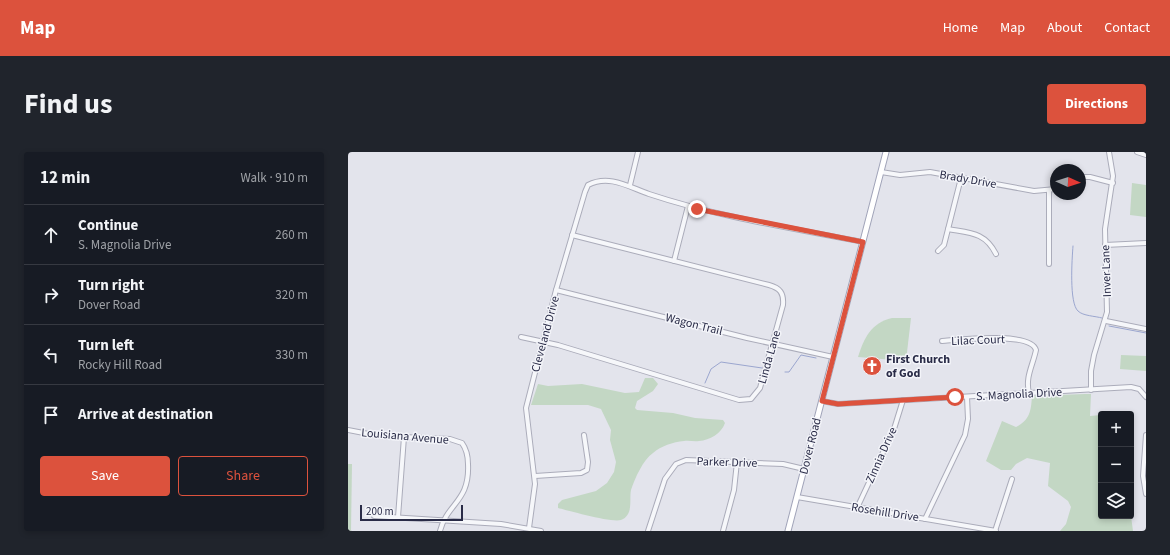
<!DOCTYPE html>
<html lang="en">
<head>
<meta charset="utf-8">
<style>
  body { margin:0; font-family:"Source Sans 3",sans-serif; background:#20242c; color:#f1f3f6 }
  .controls { position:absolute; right:12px; bottom:12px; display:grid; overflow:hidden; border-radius:4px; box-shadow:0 2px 6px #0003 }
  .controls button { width:36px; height:36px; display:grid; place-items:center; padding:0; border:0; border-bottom:1px solid #363941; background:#171b24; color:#f1f3f6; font:20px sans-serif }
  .compass { position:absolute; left:702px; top:12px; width:36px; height:36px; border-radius:50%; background:#171b24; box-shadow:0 2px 6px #0003; rotate:93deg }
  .scale { position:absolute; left:12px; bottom:10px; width:103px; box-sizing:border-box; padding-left:4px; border:2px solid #292b47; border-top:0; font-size:11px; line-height:14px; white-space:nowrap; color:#292b47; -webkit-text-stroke:3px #f3f4f9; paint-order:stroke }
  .stop { position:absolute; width:12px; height:12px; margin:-9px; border:3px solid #dc523d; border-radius:50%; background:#fff }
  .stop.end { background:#dc523d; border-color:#fff; box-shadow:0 1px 4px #0008 }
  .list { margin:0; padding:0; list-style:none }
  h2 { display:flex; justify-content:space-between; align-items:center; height:52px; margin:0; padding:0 16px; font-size:17px }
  h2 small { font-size:13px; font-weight:400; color:#9ea1a6 }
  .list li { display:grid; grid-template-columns:26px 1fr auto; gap:12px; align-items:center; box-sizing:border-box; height:60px; padding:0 16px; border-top:1px solid #363941 }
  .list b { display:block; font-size:15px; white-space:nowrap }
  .list p { margin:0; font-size:13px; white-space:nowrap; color:#9ea1a6 }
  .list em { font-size:13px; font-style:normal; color:#9ea1a6 }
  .actions { display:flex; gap:8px; padding:12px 16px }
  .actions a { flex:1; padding:9px 0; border:1px solid #dc523d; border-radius:4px; text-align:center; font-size:14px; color:#dc523d }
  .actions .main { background:#dc523d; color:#fff }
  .icon { flex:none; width:22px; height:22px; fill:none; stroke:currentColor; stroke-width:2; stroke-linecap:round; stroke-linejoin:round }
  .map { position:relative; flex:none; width:798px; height:379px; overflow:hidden; border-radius:4px }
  header { display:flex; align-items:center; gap:24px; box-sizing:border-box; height:56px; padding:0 20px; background:#dc523d; color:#fff }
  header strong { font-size:19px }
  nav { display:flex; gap:22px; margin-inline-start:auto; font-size:14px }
  .intro { display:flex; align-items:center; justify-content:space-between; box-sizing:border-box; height:96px; padding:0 24px }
  h1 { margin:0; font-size:28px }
  .button { padding:10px 18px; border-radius:4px; background:#dc523d; color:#fff; font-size:14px; font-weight:700 }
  main { display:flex; gap:24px; padding:0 24px }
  aside { flex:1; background:#171b24; border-radius:4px; box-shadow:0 2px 6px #0003 }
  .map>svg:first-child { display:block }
</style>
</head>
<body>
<header>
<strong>Map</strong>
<nav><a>Home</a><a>Map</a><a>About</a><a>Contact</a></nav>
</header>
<div class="intro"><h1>Find us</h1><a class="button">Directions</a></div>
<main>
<aside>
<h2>12 min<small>Walk · 910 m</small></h2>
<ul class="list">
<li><svg class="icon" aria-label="ahead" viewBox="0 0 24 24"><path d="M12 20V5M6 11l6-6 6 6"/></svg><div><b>Continue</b><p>S. Magnolia Drive</p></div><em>260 m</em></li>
<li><svg class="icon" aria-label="right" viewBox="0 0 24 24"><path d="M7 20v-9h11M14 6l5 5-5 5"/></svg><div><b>Turn right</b><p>Dover Road</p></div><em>320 m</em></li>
<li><svg class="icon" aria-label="left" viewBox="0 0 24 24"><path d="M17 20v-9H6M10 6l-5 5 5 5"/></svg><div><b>Turn left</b><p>Rocky Hill Road</p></div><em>330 m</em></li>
<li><svg class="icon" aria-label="arrive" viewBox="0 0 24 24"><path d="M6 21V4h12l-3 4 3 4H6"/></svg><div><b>Arrive at destination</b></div></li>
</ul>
<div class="actions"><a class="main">Save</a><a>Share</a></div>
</aside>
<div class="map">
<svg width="798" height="379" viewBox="0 0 798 379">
  <rect width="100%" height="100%" fill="#e3e4ec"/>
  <g fill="#c3d7c4">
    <polygon points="784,31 798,33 798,65 782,63"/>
    <path d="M544,166H563L558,209L510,205C516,186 523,171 544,166Z"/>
    <polygon points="773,203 798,204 798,219 772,217"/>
    <path d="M297,226H305L310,232L305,239L289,249L287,256L289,258L325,261L347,266L375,268L377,271C373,282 362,288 351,289C346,290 341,288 336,289C325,290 313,294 305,301C295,308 287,326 283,338C281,347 286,363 273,368C264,371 222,359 210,356V352L214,348L248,339L259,331L266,320L268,310L262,288L263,278L253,257L240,253H183L190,232L200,234L234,232L277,241L291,240Z"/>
    <path d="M737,242H743L742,264L753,263V364H783L785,379H712L718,372L723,355L720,349L700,334L702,311L679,306L668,312L663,318H653L638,309L654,269L668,275C682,268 683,259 684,244Z"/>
    <polygon points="0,312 4,312 3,379 0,379"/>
  </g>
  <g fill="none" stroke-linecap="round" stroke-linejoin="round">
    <g stroke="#9ba6cf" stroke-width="1">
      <path d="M725,94C724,107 721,151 730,159C735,164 747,164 754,166"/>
      <polyline points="761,174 798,181"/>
      <polyline points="437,220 441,220 453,203 468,206"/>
      <polyline points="357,231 363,217 373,210 414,216"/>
    </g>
    <g stroke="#abacba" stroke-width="6">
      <g id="minor">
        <polyline points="789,0 798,3"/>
        <polyline points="533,20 552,23 582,20 686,39 708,37"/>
        <polyline points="732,25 742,25 765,31"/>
        <polyline points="282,33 290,0"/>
        <polyline points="701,39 701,112"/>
        <path d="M600,77C622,81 637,80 648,102"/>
        <polyline points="757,93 798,91"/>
        <polyline points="590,99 596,93 613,26"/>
        <polyline points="326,109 340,54"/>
        <polyline points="208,138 399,186 485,205"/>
        <polyline points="758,169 798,177"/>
        <path d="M173,185L210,193L391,248L403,247L412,236L435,153C436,141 432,136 421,133L224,83"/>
        <path d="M594,189C610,188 683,179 688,198C685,213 677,225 681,241"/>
        <polyline points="743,238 743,219 746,203 759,160 757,77 765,24 761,0"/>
        <polyline points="474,249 490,252 783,235 791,237 798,245"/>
        <path d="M0,278L31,284L102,287L114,291C119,298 120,304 120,312C122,350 99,351 92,379"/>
        <polyline points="798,283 795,324 798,342"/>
        <polyline points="187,324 233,321 239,318 240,310 236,283"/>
        <polyline points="449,345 648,379"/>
        <polyline points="509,356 546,277 555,248"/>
        <polyline points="26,364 153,372 193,379"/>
        <polyline points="50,365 56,285"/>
        <polyline points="577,367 617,283 620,267 619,245"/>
        <path d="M181,376L187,332L178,256L208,138L237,40L240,33C261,22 281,35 301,42C370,65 443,76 515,90"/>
        <polyline points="300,379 317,327 328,312 338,308 435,312 456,317"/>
        <polyline points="375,379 386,338 389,310"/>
        <polyline points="647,379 664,327"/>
      </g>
    </g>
    <g stroke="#a1a4b9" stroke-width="7">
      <polyline id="major" points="440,379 538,0"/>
    </g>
    <use href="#minor" stroke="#f6f7fa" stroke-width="4"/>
    <use href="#major" stroke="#fff" stroke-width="5"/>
  </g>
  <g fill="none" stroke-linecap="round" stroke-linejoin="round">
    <polyline stroke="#dc523d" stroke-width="5" points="349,57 515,90 474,249 490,252 607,245"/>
  </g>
  <defs>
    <g id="church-disc" transform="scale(1)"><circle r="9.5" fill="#dc523d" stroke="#f3f4f9"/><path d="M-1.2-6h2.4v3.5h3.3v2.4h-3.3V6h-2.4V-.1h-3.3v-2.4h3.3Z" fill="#fff"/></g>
  </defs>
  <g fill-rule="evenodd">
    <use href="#church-disc" x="524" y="214"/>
  </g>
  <g text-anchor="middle" stroke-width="3" stroke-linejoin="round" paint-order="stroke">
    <g font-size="12" fill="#292b47" stroke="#f3f4f9">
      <text transform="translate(620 27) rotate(10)" y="4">Brady Drive</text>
      <text transform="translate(758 119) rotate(-92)" y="4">Inver Lane</text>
      <text transform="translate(346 172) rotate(14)" y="4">Wagon Trail</text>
      <text transform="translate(197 182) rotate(-75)" y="4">Cleveland Drive</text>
      <text transform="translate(630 188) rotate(-2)" y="4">Lilac Court</text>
      <text transform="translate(421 205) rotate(-74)" y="4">Linda Lane</text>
      <text transform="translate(671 242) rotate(-3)" y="4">S. Magnolia Drive</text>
      <text transform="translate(57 284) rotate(5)" y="4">Louisiana Avenue</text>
      <text transform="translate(462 294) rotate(-76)" y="4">Dover Road</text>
      <text transform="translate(533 303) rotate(-66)" y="4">Zinnia Drive</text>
      <text transform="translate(379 310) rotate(2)" y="4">Parker Drive</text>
      <text transform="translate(537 360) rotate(9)" y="4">Rosehill Drive</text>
    </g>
    <g font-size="12" font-weight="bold" fill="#292b47" stroke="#f3f4f9" text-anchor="start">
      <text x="538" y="211">First Church<tspan x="538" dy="14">of God</tspan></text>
    </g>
  </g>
</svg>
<div class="controls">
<button>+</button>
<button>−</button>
<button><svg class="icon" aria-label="layers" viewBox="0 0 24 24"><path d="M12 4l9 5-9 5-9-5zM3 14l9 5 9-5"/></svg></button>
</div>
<svg class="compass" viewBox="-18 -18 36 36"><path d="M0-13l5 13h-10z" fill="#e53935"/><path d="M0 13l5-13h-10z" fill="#9ea1a6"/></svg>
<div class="scale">200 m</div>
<div class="stop" style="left:607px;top:245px"></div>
<div class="stop end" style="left:349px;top:57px"></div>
</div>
</main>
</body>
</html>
